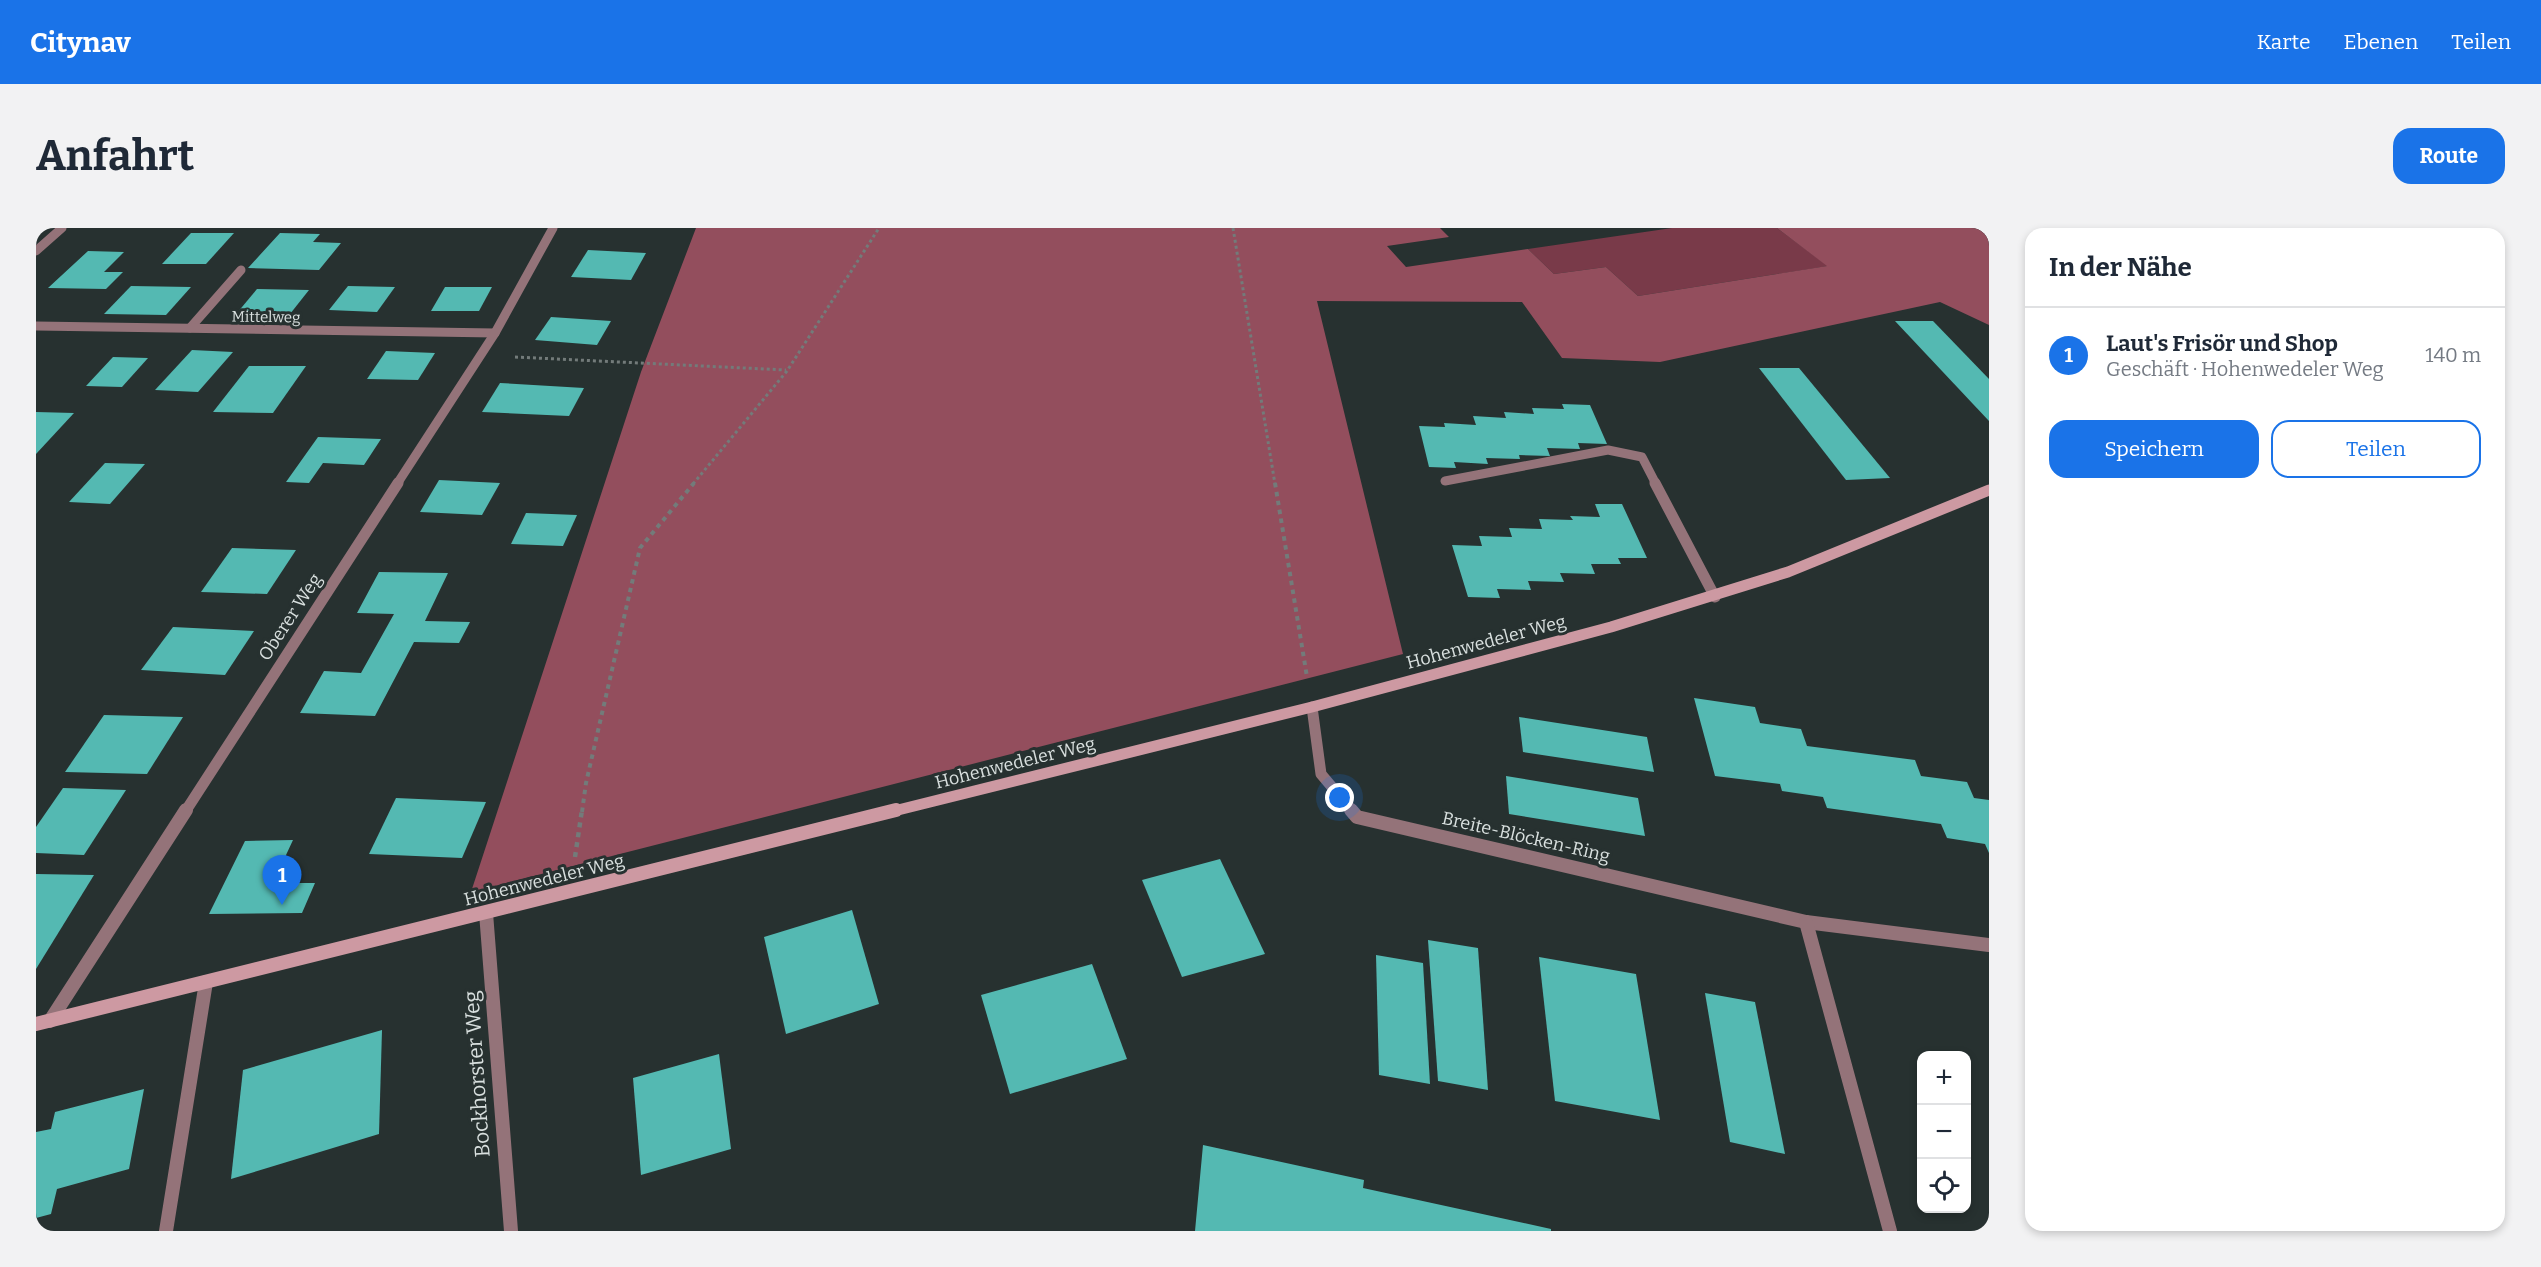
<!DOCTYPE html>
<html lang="de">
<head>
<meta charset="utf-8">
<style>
  body { margin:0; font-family:Bitter,serif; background:#f2f2f3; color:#1f2937 }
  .controls { position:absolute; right:18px; bottom:18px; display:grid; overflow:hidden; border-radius:12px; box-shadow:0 3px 9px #0003 }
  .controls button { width:54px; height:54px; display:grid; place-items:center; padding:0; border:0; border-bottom:2px solid #e0e1e3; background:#fff; color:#1f2937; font:30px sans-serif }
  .you { position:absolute; left:1304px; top:570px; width:21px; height:21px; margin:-15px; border:4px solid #fff; border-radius:50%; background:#1a73e8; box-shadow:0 0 0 9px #1a73e833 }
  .badge { display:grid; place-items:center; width:39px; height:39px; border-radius:50%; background:#1a73e8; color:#fff; font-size:20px; font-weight:700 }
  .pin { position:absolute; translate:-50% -50px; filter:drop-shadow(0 2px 3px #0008) }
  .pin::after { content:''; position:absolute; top:32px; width:21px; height:18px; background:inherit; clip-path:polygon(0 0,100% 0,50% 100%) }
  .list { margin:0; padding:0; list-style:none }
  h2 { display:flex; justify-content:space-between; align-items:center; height:78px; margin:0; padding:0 24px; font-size:26px }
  h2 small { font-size:20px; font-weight:400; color:#747a83 }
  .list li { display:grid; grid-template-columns:39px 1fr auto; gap:18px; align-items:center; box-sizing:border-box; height:96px; padding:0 24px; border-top:2px solid #e0e1e3 }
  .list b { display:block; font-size:22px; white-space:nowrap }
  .list p { margin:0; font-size:20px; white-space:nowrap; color:#747a83 }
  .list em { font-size:20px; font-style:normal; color:#747a83 }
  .actions { display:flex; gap:12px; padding:18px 24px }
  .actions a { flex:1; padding:14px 0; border:2px solid #1a73e8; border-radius:18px; text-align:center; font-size:21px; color:#1a73e8 }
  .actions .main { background:#1a73e8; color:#fff }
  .icon { flex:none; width:33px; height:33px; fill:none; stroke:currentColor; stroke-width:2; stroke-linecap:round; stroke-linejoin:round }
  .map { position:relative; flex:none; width:1953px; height:1003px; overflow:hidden; border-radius:18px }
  header { display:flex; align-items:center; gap:36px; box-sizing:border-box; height:84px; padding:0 30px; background:#1a73e8; color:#fff }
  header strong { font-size:28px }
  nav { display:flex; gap:33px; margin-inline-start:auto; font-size:21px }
  .intro { display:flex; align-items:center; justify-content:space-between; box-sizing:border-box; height:144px; padding:0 36px }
  h1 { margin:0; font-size:42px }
  .button { padding:15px 27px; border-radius:18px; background:#1a73e8; color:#fff; font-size:21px; font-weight:700 }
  main { display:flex; gap:36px; padding:0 36px }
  aside { flex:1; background:#fff; border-radius:18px; box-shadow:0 3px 9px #0003 }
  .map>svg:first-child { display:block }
</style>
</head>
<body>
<header>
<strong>Citynav</strong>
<nav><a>Karte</a><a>Ebenen</a><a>Teilen</a></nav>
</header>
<div class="intro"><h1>Anfahrt</h1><a class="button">Route</a></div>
<main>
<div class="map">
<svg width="1953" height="1003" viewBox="0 0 1953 1003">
  <rect width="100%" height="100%" fill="#273130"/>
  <polygon fill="#793a49" points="1636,0 1741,0 1792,38 1602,68 1570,39 1518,46 1492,21"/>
  <polygon fill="#934e5d" points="660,0 1404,0 1413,9 1351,18 1370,39 1492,21 1518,46 1570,39 1602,68 1791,38 1741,0 1953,0 1953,97 1904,74 1624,134 1526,130 1486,74 1281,73 1367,426 435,664 605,144"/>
  <g fill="#54b9b2">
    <polygon points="155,5 198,5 170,36 126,36"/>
    <polygon points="244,5 284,6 277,14 305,15 283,42 212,40"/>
    <polygon points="552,22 610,25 595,52 535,49"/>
    <polygon points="52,23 88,24 68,44 87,44 70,61 12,60"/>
    <polygon points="95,58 155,59 130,87 68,86"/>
    <polygon points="312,58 359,59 341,84 293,82"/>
    <polygon points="409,59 456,59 443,83 395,83"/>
    <polygon points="221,61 273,62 254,86 201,85"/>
    <polygon points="515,89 575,93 561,117 499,112"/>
    <polygon points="1859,93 1897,93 1953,151 1953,193"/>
    <polygon points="156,122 197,124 162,164 119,162"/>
    <polygon points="350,123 399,125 382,152 331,151"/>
    <polygon points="77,129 112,130 86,159 50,158"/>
    <polygon points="213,138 270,138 237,185 177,184"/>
    <polygon points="1723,140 1763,140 1854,250 1810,252"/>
    <polygon points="464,155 548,160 533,188 446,184"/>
    <polygon points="1526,176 1554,177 1571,216 1542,215 1544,221 1511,220 1514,228 1483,227 1484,231 1450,230 1452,236 1418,234 1420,240 1393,239 1383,198 1409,199 1408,195 1440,197 1437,188 1470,190 1468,184 1498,186 1496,180 1528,181"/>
    <polygon points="0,184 38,185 0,226"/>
    <polygon points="282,209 345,211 328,237 287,235 273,255 250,254"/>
    <polygon points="69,235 109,236 74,276 33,274"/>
    <polygon points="403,252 464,255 446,287 384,284"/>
    <polygon points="1559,276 1586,276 1611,330 1582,330 1585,336 1555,336 1559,346 1524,345 1528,354 1492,353 1495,362 1461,361 1464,370 1432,369 1416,317 1446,318 1443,308 1476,309 1473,300 1506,301 1503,291 1537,292 1534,288 1564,289"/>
    <polygon points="490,285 541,287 527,318 475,316"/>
    <polygon points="196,320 260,322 231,366 165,364"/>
    <polygon points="343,344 412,345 389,393 434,394 423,415 378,414 339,488 264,485 288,443 325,445 358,386 321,385"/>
    <polygon points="137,399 218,403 189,447 105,442"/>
    <polygon points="1658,470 1719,479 1724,495 1765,501 1771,518 1879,532 1885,548 1931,554 1938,570 1953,572 1953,625 1949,616 1911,610 1905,596 1791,580 1787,569 1746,563 1744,556 1679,548"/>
    <polygon points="68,487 147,489 111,546 29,544"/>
    <polygon points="1483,489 1611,509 1618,544 1487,524"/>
    <polygon points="1470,548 1602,570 1609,608 1473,586"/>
    <polygon points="27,560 90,562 48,627 0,625 0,599"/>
    <polygon points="360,570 450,574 426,630 333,626"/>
    <polygon points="257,612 237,655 279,655 266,685 173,686 209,613"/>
    <polygon points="1184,631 1229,726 1146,749 1106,652"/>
    <polygon points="0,646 58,647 0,741"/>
    <polygon points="816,682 843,776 750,806 728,709"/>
    <polygon points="1392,712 1442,720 1452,862 1402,853"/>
    <polygon points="1340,727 1387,735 1394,856 1343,847"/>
    <polygon points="1503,729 1600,746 1624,892 1519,873"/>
    <polygon points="1056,736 1091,831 974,866 945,767"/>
    <polygon points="1669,765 1719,774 1749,926 1694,914"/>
    <polygon points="346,802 343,906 195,951 207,842"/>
    <polygon points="683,826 695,921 605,947 597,850"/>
    <polygon points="108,861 93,941 21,961 15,986 0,990 0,904 15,901 19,884"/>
    <polygon points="1167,917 1328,952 1327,960 1515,1001 1515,1003 1159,1003"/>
  </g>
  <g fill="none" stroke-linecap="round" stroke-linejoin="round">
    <g stroke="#737b7a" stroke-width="3" stroke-dasharray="3 3" stroke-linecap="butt">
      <polyline points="1197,0 1239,256"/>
      <polyline points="479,129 750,142"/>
      <polyline points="657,256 751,143 843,0"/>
    </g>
    <g stroke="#737b7a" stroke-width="4" stroke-dasharray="4.5 4.5" stroke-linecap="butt">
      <polyline points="1239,255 1271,449"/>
      <polyline points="546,584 550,555 604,320 658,255"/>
    </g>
    <polyline stroke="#737b7a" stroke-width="4.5" stroke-dasharray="5 5" stroke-linecap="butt" points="539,629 546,582"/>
    <g stroke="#947379" stroke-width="9">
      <polyline points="154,100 205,42"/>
      <polyline points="1409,253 1572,222 1606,229 1620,256"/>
    </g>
    <polyline stroke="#947379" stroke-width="11" points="1619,255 1679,369"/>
    <polyline stroke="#947379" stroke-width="14" points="130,1003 170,754"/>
    <g stroke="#947379" stroke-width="9">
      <polyline points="0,23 26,0"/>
      <polyline points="0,98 459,105"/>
      <polyline points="361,256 459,105 517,0"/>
    </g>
    <g stroke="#947379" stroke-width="11">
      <polyline points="1276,479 1285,546 1317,584"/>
      <polyline points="149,584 362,255"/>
    </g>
    <g stroke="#947379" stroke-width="14">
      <polyline points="1315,582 1321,589 1770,694 1953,717"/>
      <polyline points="450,685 475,1003"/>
      <polyline points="1770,694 1854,1003"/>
      <polyline points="14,793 150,582"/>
    </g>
    <polyline stroke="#cd99a2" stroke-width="11" points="854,584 1276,479 1575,399 1752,344 1953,262"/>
    <polyline stroke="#cd99a2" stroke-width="14" points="0,796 860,582"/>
  </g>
  <g text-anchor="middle" stroke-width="6" stroke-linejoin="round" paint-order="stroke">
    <g font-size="15" fill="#d9e0df" stroke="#273130">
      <text transform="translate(230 89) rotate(1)" y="5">Mittelweg</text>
    </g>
    <g font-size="18" fill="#d9e0df" stroke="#273130">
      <text transform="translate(254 389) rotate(-57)" y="6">Oberer Weg</text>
      <text transform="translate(1450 414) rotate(-15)" y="6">Hohenwedeler Weg</text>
      <text transform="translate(979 535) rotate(-14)" y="6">Hohenwedeler Weg</text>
      <text transform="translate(1490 609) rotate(13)" y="6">Breite-Blöcken-Ring</text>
      <text transform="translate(508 652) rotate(-14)" y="6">Hohenwedeler Weg</text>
    </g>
    <g font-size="21" fill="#d9e0df" stroke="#273130">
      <text transform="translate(441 846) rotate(-94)" y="7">Bockhorster Weg</text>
    </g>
  </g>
</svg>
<div class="controls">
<button>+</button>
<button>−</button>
<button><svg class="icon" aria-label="locate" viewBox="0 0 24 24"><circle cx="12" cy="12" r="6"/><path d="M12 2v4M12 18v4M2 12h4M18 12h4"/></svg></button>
</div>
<div class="you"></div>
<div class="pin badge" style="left:246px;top:677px">1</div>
</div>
<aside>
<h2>In der Nähe<small></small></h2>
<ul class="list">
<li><span class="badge">1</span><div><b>Laut's Frisör und Shop</b><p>Geschäft · Hohenwedeler Weg</p></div><em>140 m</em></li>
</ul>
<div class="actions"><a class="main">Speichern</a><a>Teilen</a></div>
</aside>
</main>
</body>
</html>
